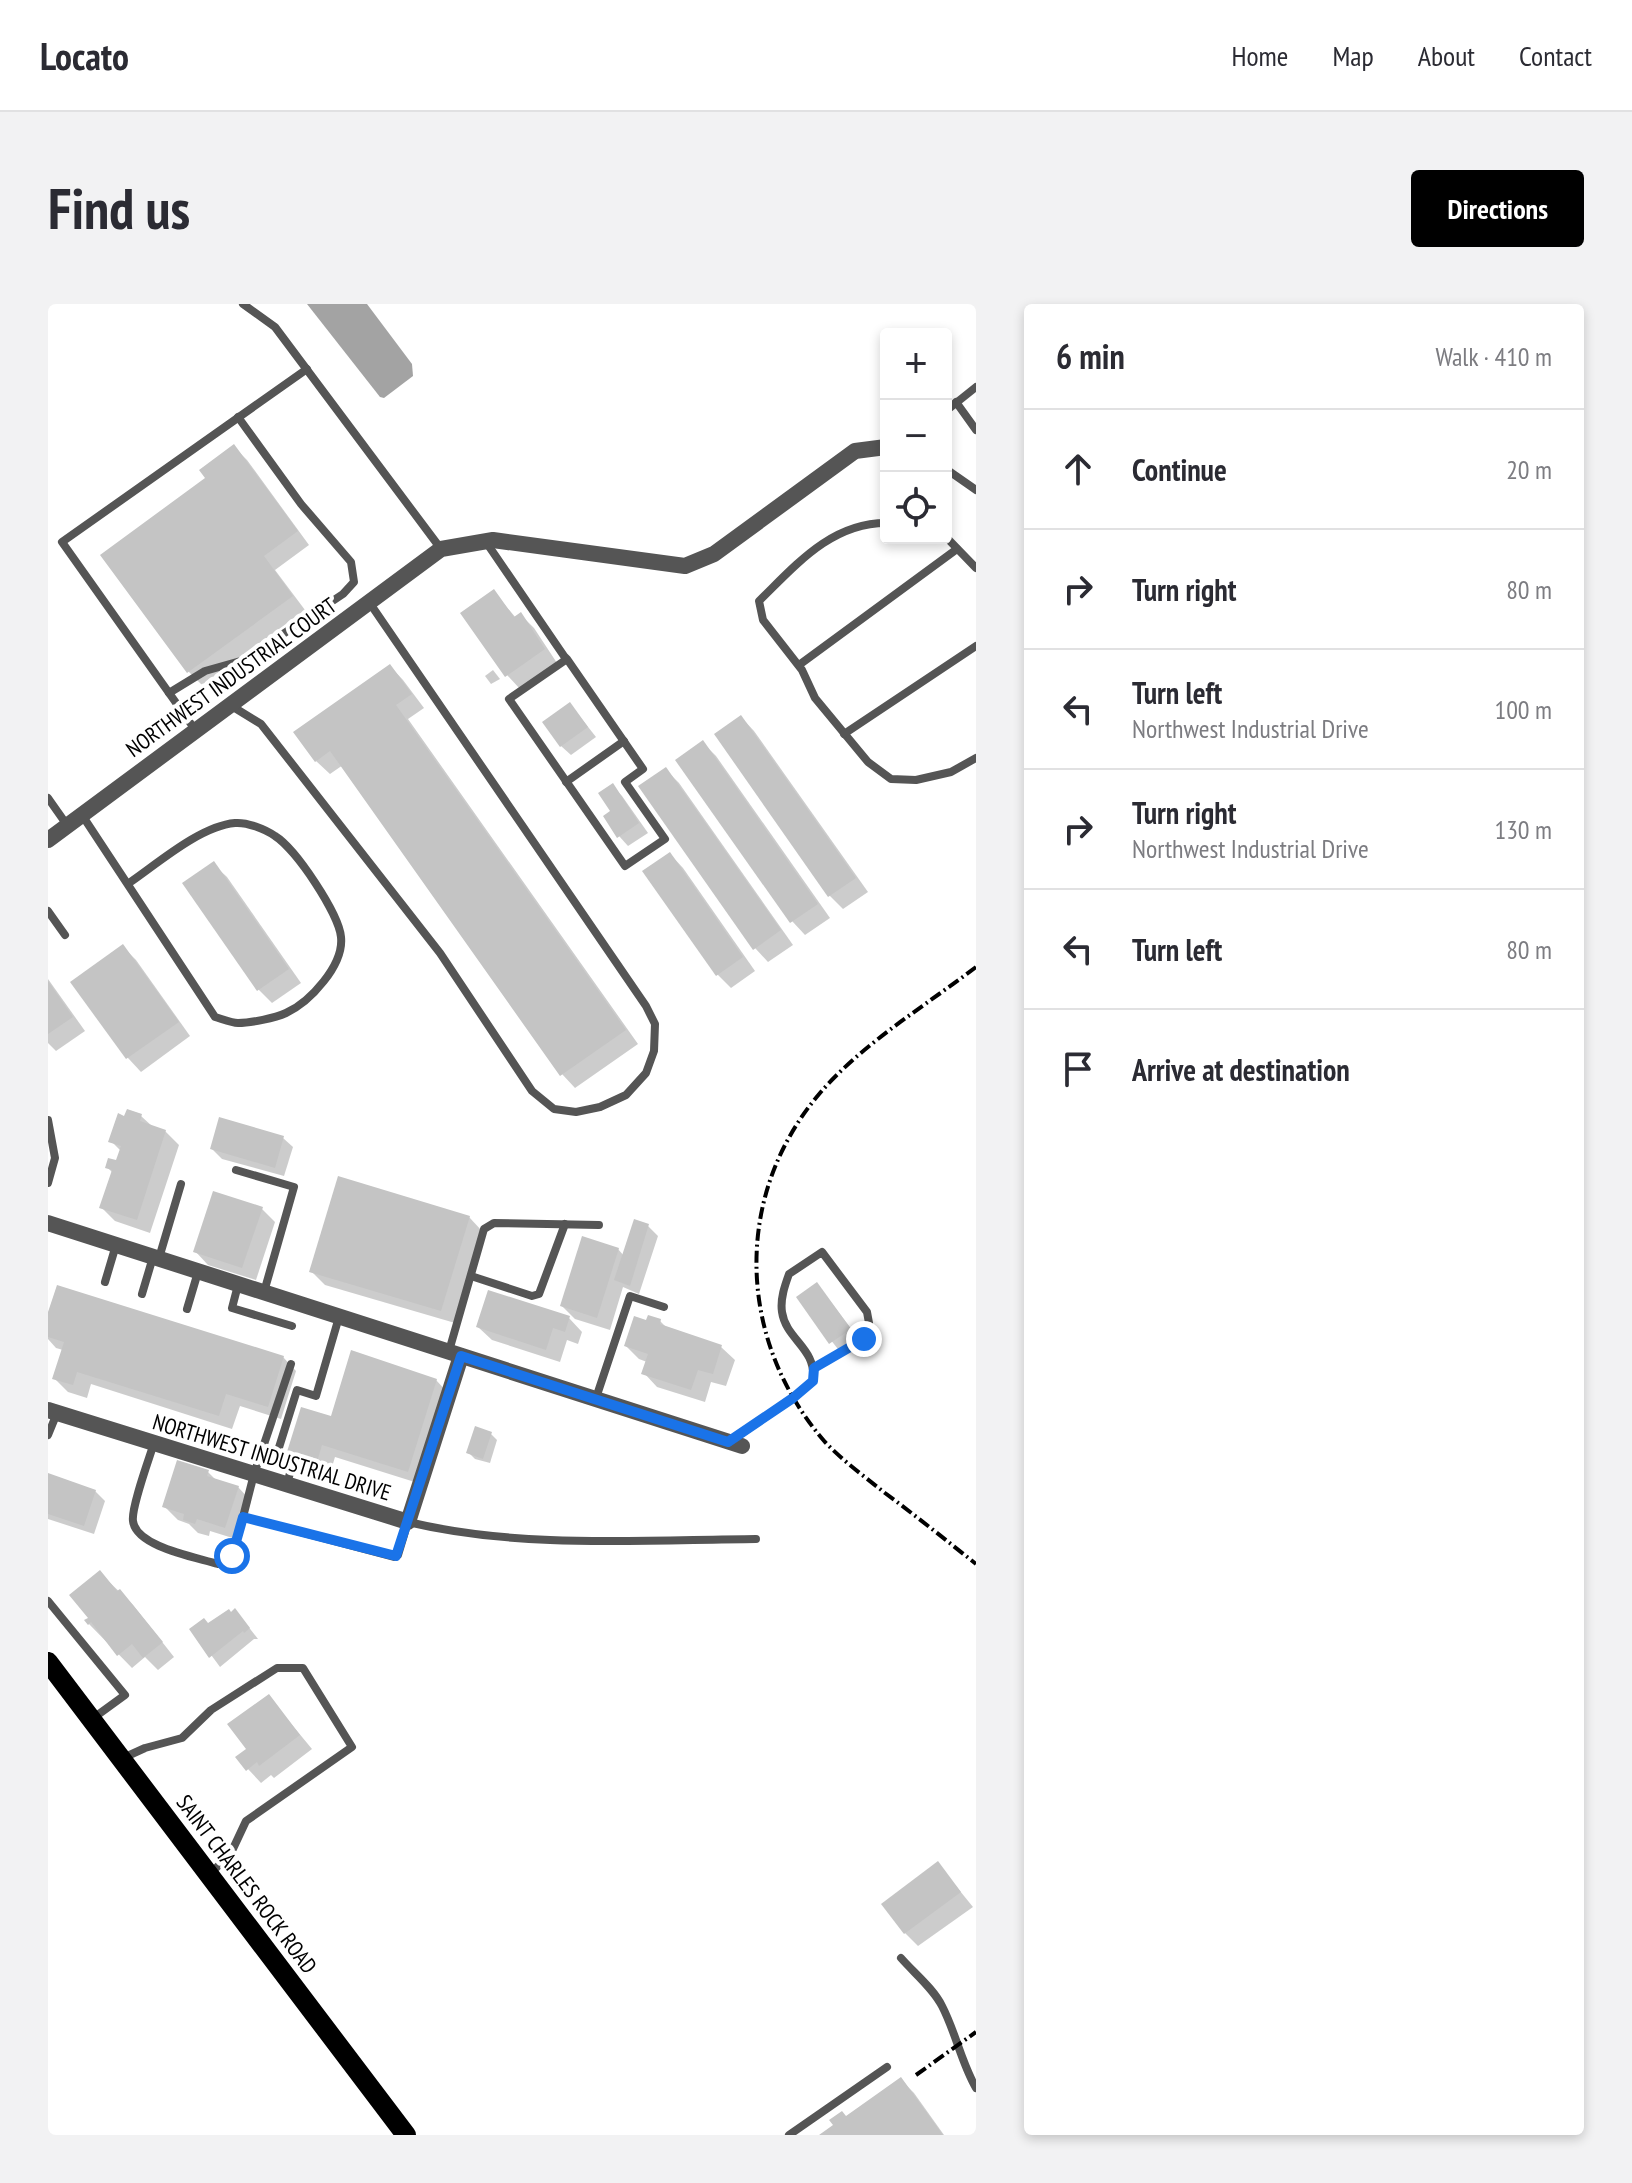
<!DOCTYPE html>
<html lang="en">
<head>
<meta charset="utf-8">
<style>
  body { margin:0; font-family:"PT Sans Narrow",sans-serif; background:#f2f2f3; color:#2b2b33 }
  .controls { position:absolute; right:24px; top:24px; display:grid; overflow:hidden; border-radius:8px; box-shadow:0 4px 12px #0003 }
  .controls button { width:72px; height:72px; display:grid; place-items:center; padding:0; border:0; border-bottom:2px solid #e1e1e2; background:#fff; color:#2b2b33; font:40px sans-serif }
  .stop { position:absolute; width:24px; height:24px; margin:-18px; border:6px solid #1a73e8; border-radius:50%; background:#fff }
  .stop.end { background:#1a73e8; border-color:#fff; box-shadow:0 2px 8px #0008 }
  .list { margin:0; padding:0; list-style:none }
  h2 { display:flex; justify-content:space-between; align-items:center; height:104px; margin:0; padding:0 32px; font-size:34px }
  h2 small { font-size:26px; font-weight:400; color:#7c7c81 }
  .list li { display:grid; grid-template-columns:52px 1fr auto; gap:24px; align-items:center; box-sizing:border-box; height:120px; padding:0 32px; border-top:2px solid #e1e1e2 }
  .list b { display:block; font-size:30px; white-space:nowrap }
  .list p { margin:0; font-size:26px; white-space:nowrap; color:#7c7c81 }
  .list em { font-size:26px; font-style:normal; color:#7c7c81 }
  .icon { flex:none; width:44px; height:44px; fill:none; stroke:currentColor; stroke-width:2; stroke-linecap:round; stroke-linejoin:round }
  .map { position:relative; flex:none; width:928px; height:1831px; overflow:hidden; border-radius:8px }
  header { display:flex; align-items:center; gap:48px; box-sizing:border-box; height:112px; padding:0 40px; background:#fff; border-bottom:2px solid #e1e1e2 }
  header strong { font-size:38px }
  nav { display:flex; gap:44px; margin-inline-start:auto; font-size:28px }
  .intro { display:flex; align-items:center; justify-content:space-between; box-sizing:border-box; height:192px; padding:0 48px }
  h1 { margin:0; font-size:56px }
  .button { padding:20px 36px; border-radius:8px; background:#000; color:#fff; font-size:28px; font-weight:700 }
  main { display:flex; gap:48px; padding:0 48px }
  aside { flex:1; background:#fff; border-radius:8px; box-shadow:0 4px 12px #0003 }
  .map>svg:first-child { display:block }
</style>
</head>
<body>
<header>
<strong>Locato</strong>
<nav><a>Home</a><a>Map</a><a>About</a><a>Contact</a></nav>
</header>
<div class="intro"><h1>Find us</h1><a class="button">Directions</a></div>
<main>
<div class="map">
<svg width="928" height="1831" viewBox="0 0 928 1831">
  <rect width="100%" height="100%" fill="#fff"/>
  <polygon fill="#a3a3a3" points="259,0 319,0 364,60 365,72 336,94 332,93"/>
  <g fill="#0003">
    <polygon points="186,143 199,156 261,241 227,266 257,306 154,381 141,368 55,251 159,175"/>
    <polygon points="446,288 468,314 473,311 486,324 509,359 472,385 459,371"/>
    <polygon points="342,362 355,376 376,404 360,415 590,740 527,784 514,770 295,461 282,470 268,457"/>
    <polygon points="445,366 452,375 443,380 437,372"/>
    <polygon points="522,400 548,433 523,451 513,442"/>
    <polygon points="693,413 706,427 820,588 795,605 782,592 668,430"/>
    <polygon points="655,439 668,452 782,614 757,631 744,617"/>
    <polygon points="618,466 631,479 745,641 720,658 707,644"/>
    <polygon points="564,482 574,492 600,529 580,542 571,532 565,508"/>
    <polygon points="622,550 635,564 707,667 683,684 669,670"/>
    <polygon points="165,560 179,573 253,679 224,699 211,686 137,580"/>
    <polygon points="75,643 88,656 142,732 93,768 80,754 25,678"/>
    <polygon points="0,675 37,727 8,747 0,739"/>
    <polygon points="93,812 105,823 117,827 131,841 102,929 67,917 54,904 65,869 59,863 69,859 73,847 63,837"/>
    <polygon points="235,834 245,843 236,872 174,855 164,845"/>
    <polygon points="214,905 227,918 208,976 160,961 147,947"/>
    <polygon points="421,913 434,927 407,1019 277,981 264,968"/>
    <polygon points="587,918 600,922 610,932 591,990 575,983 562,1026 527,1015 514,1002 570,945 576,952"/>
    <polygon points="769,980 811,1035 793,1049 750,994"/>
    <polygon points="521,1014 534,1028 530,1040 519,1036 512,1058 444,1036 430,1023"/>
    <polygon points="0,1015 235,1053 248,1067 233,1115 192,1102 184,1125 43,1080 39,1094 20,1088 6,1074 15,1046 8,1044 0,1035"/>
    <polygon points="612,1017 620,1025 673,1043 687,1056 678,1082 663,1078 657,1098 609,1083 596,1069 599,1058 591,1055 578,1042"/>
    <polygon points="388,1076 401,1090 373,1180 287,1153 281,1173 254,1164 240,1151 284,1114"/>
    <polygon points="443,1130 449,1136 442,1159 427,1155 420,1148"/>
    <polygon points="160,1168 169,1177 190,1183 203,1197 191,1236 162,1227 161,1232 150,1229 141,1220 130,1216 117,1203"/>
    <polygon points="0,1171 47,1187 57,1197 46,1230 0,1215"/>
    <polygon points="52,1269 85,1301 126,1353 110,1366 97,1353 84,1364 41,1320"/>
    <polygon points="196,1317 210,1335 206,1335 172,1363 144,1325"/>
    <polygon points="221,1393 264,1445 226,1474 223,1471 213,1479 200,1465 201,1445"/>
    <polygon points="890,1560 925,1603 870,1642 857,1629"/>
    <polygon points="853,1776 866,1789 896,1831 775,1831"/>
  </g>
  <g fill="#c4c4c4">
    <polygon points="186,140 250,227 216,252 245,292 139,369 52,251 157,174 151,166"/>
    <polygon points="446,285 466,313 473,308 497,345 457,373 412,309"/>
    <polygon points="342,360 364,390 348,401 578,726 512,772 282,447 267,458 245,428"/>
    <polygon points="522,398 540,423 512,443 494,418"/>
    <polygon points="693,411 808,574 780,593 666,430"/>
    <polygon points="655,436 770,600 742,619 627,456"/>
    <polygon points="618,463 733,626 705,646 590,482"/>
    <polygon points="565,479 591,519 569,534 555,512 562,507 550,489"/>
    <polygon points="622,548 695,653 668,672 594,567"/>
    <polygon points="166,557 241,665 209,687 134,579"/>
    <polygon points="75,640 131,718 78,755 22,678"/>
    <polygon points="0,677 25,713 0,730"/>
    <polygon points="79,805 94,810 92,817 118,826 89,916 51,904 64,866 57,864 60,854 68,856 73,842 60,838 70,809 76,812"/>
    <polygon points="171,813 236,832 227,864 162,845"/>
    <polygon points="290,872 422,912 393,1007 261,968"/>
    <polygon points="165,887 215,903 194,964 145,948"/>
    <polygon points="586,915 601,920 582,982 566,976"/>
    <polygon points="534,932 571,944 549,1014 512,1002"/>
    <polygon points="769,978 803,1025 781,1040 748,993"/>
    <polygon points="9,981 236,1052 220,1103 178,1090 171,1112 29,1068 25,1081 4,1075 16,1038 0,1033 0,1008"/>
    <polygon points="440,986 522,1012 517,1028 505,1024 498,1046 428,1023"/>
    <polygon points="600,1011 613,1015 612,1020 674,1041 665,1070 650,1066 643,1086 593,1070 600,1050 576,1042 586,1012 598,1016"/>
    <polygon points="303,1046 389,1075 360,1168 274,1141 268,1161 238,1151 253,1103 283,1112"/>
    <polygon points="427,1122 444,1128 435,1155 418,1149"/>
    <polygon points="129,1156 161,1166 159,1172 191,1182 177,1224 149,1215 147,1220 135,1216 136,1210 114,1203"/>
    <polygon points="0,1169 48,1186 36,1222 0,1210"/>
    <polygon points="52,1266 69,1287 72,1285 115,1338 95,1354 84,1340 69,1352 43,1318 40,1321 36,1316 40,1314 21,1291"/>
    <polygon points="187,1304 202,1324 196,1329 195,1327 161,1354 141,1325 156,1314 160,1319 181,1305 183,1308"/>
    <polygon points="221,1390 252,1431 211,1462 209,1458 198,1467 187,1453 198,1445 179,1420"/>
    <polygon points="890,1557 913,1588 856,1630 833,1600"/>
    <polygon points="853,1773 895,1831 771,1831 785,1821 781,1816 794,1807 798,1812"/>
  </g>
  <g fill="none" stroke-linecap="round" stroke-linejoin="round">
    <g stroke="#555" stroke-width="8">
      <polyline points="195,0 227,23 393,245"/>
      <polyline points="908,98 928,126"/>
      <polyline points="898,107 928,83"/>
      <polyline points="898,165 928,186"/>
      <path d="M838,219C783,219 748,261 711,297L715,316L754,366L767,394L820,458L843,475L868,476L903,468L928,454"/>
      <polyline points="898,233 928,264"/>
      <polyline points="438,238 516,352 519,355 595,465 577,478 617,535 577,562 461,395 519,355"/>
      <polyline points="751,361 909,245"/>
      <polyline points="121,389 157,367 196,356 295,290 306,278 303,258 253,200 190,113"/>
      <polyline points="182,401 213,420 392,649 484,787 506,805 528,808 552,803 578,791 598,769 606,747 607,720 598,702 321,298"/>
      <polyline points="148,427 14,238 259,65"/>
      <polyline points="796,430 928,342"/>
      <polyline points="518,478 576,437"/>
      <polyline points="0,494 19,521"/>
      <path d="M34,511L167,713C174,715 183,719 190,719C203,719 227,714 238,709C262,698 296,661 293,633C291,610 248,545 227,532C217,525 199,518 187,519C152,522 109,560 81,579"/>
      <polyline points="0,607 17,631"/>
      <polyline points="0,816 7,854 0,879"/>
      <polyline points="188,866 246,883 216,988"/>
      <polyline points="111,954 133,880"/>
      <polyline points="423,972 484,992 491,990 517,920"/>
      <polyline points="57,978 68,941"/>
      <polyline points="190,981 184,1004 244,1022"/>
      <polyline points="94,990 105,953"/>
      <polyline points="139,1005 150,968"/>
      <polyline points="401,1047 436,925 446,919 551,921"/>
      <polyline points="548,1094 582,992 616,1003"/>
      <polyline points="0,1131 9,1109"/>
      <path d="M681,1138L745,1094L765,1077C769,1044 738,1036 734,1008C732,995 737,981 741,970L774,948L819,1008L821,1019L816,1035L766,1064"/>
      <path d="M106,1139C101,1155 83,1204 85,1217C88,1243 148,1253 170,1260L184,1254L195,1213L346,1253L350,1251L360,1218C474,1245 593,1236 708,1235"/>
      <polyline points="239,1180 245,1158 228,1153 249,1086 268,1092 291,1013"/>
      <polyline points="195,1213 206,1170 243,1060"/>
      <polyline points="0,1297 77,1391 44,1415"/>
      <polyline points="75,1454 97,1444 134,1434 163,1406 229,1364 255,1364 304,1443 198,1517 183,1549 162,1570"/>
      <path d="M853,1654C866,1669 885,1684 894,1702C908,1729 913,1758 928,1784"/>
      <polyline points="741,1831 839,1763"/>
    </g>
    <g stroke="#555" stroke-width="16">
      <polyline points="0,536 393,245 445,236 637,262 666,250 807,147 838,143"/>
      <polyline points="0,919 694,1142"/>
      <polyline points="0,1106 360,1218 413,1052"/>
    </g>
    <polyline stroke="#000" stroke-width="20" points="0,1358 358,1831"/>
    <g stroke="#000" stroke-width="4" stroke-dasharray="12 4 2 4" stroke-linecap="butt">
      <path d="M928,663C877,702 814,740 772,789C684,892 689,1037 777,1138C795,1157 817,1173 837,1189C868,1212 898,1236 928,1260"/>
      <polyline points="868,1771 928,1728"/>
    </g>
  </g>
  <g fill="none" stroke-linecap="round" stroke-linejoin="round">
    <polyline stroke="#1a73e8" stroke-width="10" points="184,1252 195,1213 348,1252 413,1052 680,1138 745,1094 765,1077 766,1064 816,1035"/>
  </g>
  <g text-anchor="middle" stroke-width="8" stroke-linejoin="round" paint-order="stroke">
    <g font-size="22" fill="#000" stroke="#fff">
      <text transform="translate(183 373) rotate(-36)" y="8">NORTHWEST INDUSTRIAL COURT</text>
      <text transform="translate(224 1153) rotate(17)" y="8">NORTHWEST INDUSTRIAL DRIVE</text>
      <text transform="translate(199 1580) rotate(53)" y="8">SAINT CHARLES ROCK ROAD</text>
    </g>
  </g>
</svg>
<div class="controls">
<button>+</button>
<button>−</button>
<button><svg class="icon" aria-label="locate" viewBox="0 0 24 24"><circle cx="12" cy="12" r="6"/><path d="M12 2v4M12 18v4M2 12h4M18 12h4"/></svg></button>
</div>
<div class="stop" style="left:184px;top:1252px"></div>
<div class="stop end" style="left:816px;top:1035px"></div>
</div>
<aside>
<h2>6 min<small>Walk · 410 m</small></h2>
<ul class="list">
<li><svg class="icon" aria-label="ahead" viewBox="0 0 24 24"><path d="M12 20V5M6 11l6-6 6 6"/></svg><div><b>Continue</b></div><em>20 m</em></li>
<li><svg class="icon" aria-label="right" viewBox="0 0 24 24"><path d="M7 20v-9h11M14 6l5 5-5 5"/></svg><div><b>Turn right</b></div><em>80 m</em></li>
<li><svg class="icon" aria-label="left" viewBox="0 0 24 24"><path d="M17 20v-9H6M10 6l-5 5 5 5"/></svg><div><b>Turn left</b><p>Northwest Industrial Drive</p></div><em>100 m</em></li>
<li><svg class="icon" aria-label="right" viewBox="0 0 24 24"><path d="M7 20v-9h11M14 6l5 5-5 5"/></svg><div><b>Turn right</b><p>Northwest Industrial Drive</p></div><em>130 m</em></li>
<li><svg class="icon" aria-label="left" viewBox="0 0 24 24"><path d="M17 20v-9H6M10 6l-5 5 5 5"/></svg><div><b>Turn left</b></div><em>80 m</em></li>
<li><svg class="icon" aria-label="arrive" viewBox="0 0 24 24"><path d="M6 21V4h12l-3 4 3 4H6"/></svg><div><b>Arrive at destination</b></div></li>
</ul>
</aside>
</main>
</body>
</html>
